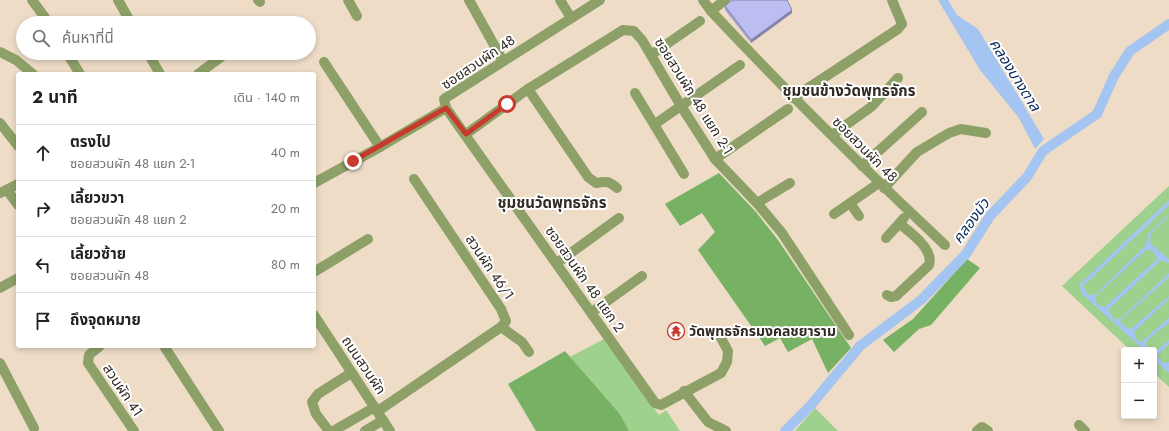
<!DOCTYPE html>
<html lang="th">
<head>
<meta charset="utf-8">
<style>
  body { margin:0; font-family:Jost,"Noto Sans Thai",sans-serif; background:#f2f2f2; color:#222 }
  .controls { position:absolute; right:12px; bottom:12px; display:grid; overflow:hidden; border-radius:4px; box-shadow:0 2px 6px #0003 }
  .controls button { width:36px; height:36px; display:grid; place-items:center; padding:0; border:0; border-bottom:1px solid #e0e0e0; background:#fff; color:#222; font:20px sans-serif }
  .stop { position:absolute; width:12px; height:12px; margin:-9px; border:3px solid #c73a2d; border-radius:50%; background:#fff }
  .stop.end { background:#c73a2d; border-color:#fff; box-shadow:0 1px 4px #0008 }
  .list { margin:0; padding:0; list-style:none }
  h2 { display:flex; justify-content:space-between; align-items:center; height:52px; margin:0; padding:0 16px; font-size:17px }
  h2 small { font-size:13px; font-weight:400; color:#767676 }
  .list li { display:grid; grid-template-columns:26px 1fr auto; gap:12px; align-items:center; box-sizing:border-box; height:56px; padding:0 16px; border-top:1px solid #e0e0e0 }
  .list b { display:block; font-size:15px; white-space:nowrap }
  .list p { margin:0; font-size:13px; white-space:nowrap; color:#767676 }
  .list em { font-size:13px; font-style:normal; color:#767676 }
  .icon { flex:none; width:22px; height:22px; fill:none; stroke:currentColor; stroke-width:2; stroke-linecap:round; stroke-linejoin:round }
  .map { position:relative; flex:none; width:1169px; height:431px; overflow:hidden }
  .search { position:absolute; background:#fff; box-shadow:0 2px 6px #0003; left:16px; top:16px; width:300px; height:44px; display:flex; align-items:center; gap:10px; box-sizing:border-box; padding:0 14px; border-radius:22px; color:#767676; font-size:15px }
  .panel { position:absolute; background:#fff; box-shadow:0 2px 6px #0003; left:16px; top:72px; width:300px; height:276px; border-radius:4px }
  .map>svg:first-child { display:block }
</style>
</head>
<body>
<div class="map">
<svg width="1169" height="431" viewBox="0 0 1169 431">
  <rect width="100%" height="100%" fill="#eedcc7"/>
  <g fill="#9ed08e">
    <polygon points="1169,186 1169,387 1154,373 1154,350 1130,350 1062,286"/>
    <polygon points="604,339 659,415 666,410 680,431 629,431 620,414 570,357"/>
    <polygon points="815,408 838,431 795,431"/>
  </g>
  <g fill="#77b163">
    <polygon points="719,173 756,212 778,240 851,348 828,373 812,339 788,352 780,338 765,346 698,250 715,232 702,213 680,226 665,204"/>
    <polygon points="967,259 980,268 931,325 919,329 894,352 883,340 913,319"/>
    <polygon points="565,351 620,414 629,431 536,431 508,384"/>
  </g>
  <g fill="#a4c4f2" fill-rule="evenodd">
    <polygon points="938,0 948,0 957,15 978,29 1044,139 1035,149 1019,118 980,70"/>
    <path d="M1169,200V205L1165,209L1083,286L1088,295H1095L1143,248L1146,245L1148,234L1169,214C1164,226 1146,229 1151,244L1169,259V263L1161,260L1108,310L1114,319H1120L1169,273V277L1120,321L1125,327L1131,329L1169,296L1168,300L1134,332L1137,340L1141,342L1169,318V323L1147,340L1146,344L1149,350H1144L1081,293L1080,284ZM1146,250C1152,249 1155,253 1157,258L1155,261L1105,307L1098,305L1095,299L1097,295Z"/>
    <polygon points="1169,340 1169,344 1157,356 1163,363 1169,362 1169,373 1154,360 1154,353"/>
  </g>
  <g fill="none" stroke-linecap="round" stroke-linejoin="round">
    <polyline stroke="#a4c4f2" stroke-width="10" points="785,431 810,406 860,346 921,300 966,254 990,216 1027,177 1043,151 1097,114 1114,76 1130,51 1169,24"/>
    <g stroke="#8ca067" stroke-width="10">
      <polyline points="32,0 49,23"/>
      <polyline points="118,0 131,23"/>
      <polyline points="258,0 260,2"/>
      <polyline points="348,0 357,16"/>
      <polyline points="469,0 503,61"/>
      <polyline points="560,0 571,18"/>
      <path d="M703,0L711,11C787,92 865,170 945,245"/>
      <polyline points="711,11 725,0"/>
      <polyline points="0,52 16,60 33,74"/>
      <polyline points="67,53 80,74"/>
      <polyline points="148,53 160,74"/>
      <polyline points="651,55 700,21"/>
      <polyline points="324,62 380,147"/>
      <polyline points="198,74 225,54"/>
      <path d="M528,89L588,177L596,183C606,181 609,181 617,188"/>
      <polyline points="635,93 684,174"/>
      <polyline points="793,98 898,29 902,24 892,0"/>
      <polyline points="446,108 655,403 661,405 721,373 727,362 728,351 721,338"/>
      <polyline points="0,123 18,146"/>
      <polyline points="655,124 740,65"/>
      <polyline points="466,134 528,89 623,30 634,31 642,40 681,106 715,159 757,203 782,233 849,335"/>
      <polyline points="832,135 871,107 898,78"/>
      <polyline points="715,159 788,109"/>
      <polyline points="862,166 922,112"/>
      <polyline points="314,183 380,147 446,108 444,99 600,0"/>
      <polyline points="884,188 917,152 949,133 961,129 986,133"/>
      <polyline points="7,190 18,205"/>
      <polyline points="0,193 18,184"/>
      <polyline points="757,203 790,183"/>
      <polyline points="850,203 859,216"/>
      <polyline points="834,214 879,183"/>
      <polyline points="886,238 904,218"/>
      <polyline points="557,263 619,218"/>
      <polyline points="314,272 368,239"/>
      <polyline points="0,288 18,278"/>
      <path d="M887,295L891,297L896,296L929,265C934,249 911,233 900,224"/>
      <polyline points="592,312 642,276"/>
      <polyline points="314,315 390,431"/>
      <polyline points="501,327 522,342 529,352"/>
      <polyline points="100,346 89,355 88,363 134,431"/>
      <polyline points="164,346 219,431"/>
      <polyline points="0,363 34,428"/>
      <polyline points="684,391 708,422 726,431"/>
      <polyline points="378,411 501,327 506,321 501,309 414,179"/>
      <polyline points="1079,425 1085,431"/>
      <polyline points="329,431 316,414 312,402 318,394 351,373"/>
      <polyline points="333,431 375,407"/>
      <polyline points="365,431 383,420"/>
      <polyline points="977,431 982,427 988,431"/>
    </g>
  </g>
  <polygon fill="#a2a3cf" points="725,6 792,13 751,43 725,10"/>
  <polygon fill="#8484a9" points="792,10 792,13 751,43 751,40"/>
  <polygon fill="#bcbdf1" stroke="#8484a9" points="732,0 787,0 792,10 751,40 725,6"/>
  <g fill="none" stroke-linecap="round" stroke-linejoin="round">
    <polyline stroke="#c73a2d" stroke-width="5" points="353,161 446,108 466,134 507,104"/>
  </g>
  <defs>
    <g id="temple-ring" transform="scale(0.9)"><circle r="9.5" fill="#fff" stroke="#c73a2d" stroke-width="1.5"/><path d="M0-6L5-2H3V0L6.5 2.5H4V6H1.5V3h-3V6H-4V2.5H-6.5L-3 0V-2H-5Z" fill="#c73a2d"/></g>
  </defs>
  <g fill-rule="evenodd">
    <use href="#temple-ring" x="676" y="331"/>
  </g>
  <g text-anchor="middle" stroke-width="4" stroke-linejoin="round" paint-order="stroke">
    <g font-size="14" fill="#312a22" stroke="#fff">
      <text transform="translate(478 62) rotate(-34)" y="5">ซอยสวนผัก 48</text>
      <text transform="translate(694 96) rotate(58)" y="5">ซอยสวนผัก 48 แยก 2-1</text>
      <text transform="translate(865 149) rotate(45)" y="5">ซอยสวนผัก 48</text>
      <text transform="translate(490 267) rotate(56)" y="5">สวนผัก 46/1</text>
      <text transform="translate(585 279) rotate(55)" y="5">ซอยสวนผัก 48 แยก 2</text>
      <text transform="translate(364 365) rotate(56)" y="5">ถนนสวนผัก</text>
      <text transform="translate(123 390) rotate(56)" y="5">สวนผัก 41</text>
    </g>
    <g font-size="14" font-weight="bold" fill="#312a22" stroke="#fff" text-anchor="start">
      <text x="689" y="336">วัดพุทธจักรมงคลชยาราม</text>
    </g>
    <g font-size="15" font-style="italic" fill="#062957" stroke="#fff">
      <text transform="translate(1015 75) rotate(58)" y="5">คลองบางตาล</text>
      <text transform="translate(971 221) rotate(-54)" y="5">คลองบัว</text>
    </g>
    <g font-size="15" font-weight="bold" fill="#312a22" stroke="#fff">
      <text x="849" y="96">ชุมชนข้างวัดพุทธจักร</text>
      <text x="552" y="208">ชุมชนวัดพุทธจักร</text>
    </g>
  </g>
</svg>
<div class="controls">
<button>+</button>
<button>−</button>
</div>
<div class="stop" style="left:507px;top:104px"></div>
<div class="stop end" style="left:353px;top:161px"></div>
<div class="search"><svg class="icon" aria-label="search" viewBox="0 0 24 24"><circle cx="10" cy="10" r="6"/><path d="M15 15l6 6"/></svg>ค้นหาที่นี่</div>
<section class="panel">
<h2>2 นาที<small>เดิน · 140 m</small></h2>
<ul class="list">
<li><svg class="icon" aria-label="ahead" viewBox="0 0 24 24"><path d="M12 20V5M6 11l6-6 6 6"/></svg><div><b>ตรงไป</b><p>ซอยสวนผัก 48 แยก 2-1</p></div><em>40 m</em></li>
<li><svg class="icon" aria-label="right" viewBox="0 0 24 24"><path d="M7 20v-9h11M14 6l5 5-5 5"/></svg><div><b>เลี้ยวขวา</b><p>ซอยสวนผัก 48 แยก 2</p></div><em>20 m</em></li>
<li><svg class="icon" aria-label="left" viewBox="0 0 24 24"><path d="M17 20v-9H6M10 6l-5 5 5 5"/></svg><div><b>เลี้ยวซ้าย</b><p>ซอยสวนผัก 48</p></div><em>80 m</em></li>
<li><svg class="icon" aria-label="arrive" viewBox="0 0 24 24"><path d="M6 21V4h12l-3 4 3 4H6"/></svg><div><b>ถึงจุดหมาย</b></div></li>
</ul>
</section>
</div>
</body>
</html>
